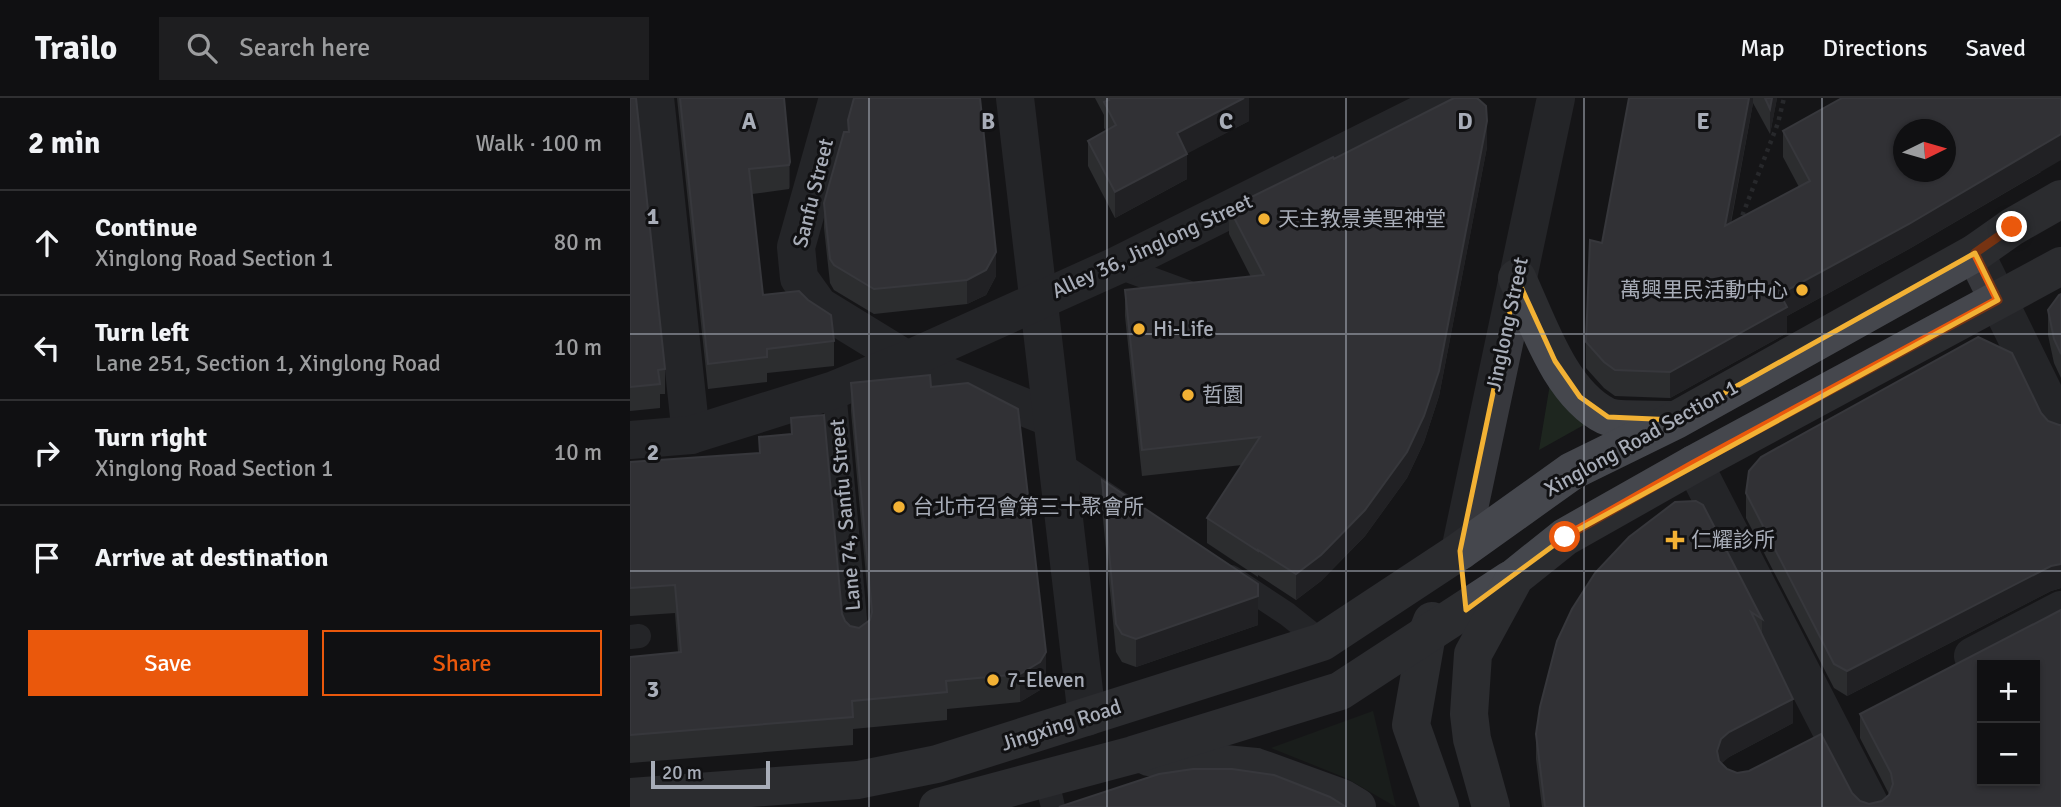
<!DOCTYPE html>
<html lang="en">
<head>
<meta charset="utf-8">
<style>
  body { margin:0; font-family:Signika,"Noto Sans TC",sans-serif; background:#1e1e20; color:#f1f3f6 }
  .controls { position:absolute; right:21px; bottom:21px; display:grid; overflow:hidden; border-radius:0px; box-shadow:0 2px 5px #0004 }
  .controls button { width:63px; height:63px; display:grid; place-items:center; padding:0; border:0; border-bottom:2px solid #303032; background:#101012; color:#f1f3f6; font:35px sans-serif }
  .compass { position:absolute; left:1263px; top:21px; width:63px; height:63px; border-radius:50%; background:#101012; box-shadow:0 2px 5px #0004; rotate:85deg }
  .scale { position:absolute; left:21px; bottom:18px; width:119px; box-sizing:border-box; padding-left:7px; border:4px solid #a8adb8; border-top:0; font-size:19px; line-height:24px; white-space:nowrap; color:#a8adb8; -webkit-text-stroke:5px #111113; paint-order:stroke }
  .stop { position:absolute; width:21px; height:21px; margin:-16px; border:5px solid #ea580c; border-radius:50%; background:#fff }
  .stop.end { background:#ea580c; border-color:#fff; box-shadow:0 2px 7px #0008 }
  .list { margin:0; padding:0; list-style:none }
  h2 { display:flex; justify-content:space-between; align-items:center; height:91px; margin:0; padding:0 28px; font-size:30px }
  h2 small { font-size:23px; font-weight:400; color:#9c9d9f }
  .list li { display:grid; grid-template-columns:46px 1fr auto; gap:21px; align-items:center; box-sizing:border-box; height:105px; padding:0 28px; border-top:2px solid #303032 }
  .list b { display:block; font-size:26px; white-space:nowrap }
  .list p { margin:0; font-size:23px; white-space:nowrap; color:#9c9d9f }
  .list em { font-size:23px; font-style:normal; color:#9c9d9f }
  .actions { display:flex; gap:14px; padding:21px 28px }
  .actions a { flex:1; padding:16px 0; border:2px solid #ea580c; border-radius:0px; text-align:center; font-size:24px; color:#ea580c }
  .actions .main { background:#ea580c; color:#fff }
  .icon { flex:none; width:38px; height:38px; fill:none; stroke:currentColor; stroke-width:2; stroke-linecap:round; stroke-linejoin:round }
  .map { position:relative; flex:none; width:1431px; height:709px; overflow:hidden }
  header { display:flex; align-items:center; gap:42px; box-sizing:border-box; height:98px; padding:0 35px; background:#101012; border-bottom:2px solid #303032 }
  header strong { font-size:33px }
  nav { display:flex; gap:38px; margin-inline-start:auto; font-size:24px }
  .search { width:490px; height:63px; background:#1e1e20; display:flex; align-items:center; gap:18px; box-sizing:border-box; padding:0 24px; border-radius:0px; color:#9c9d9f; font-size:26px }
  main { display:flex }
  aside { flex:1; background:#101012 }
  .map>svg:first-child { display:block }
</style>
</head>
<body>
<header>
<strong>Trailo</strong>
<div class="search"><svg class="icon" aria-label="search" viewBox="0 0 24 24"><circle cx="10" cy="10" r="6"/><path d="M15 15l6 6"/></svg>Search here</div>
<nav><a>Map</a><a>Directions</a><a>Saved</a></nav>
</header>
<main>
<aside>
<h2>2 min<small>Walk · 100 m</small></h2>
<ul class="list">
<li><svg class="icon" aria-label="ahead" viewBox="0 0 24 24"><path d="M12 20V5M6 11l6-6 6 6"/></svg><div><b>Continue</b><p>Xinglong Road Section 1</p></div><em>80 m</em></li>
<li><svg class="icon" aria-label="left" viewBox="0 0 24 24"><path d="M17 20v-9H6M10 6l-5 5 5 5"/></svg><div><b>Turn left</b><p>Lane 251, Section 1, Xinglong Road</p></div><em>10 m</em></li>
<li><svg class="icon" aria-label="right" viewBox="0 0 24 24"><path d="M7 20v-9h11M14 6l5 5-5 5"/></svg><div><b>Turn right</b><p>Xinglong Road Section 1</p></div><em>10 m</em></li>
<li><svg class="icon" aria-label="arrive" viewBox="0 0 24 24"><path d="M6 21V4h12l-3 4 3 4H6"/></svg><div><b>Arrive at destination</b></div></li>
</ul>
<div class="actions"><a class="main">Save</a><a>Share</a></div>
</aside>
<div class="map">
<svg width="1431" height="709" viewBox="0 0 1431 709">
  <rect width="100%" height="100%" fill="#161618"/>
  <g fill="#1e261f">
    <polygon points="921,280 961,323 909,352"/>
    <polygon points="743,613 766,709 716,680 641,650"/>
  </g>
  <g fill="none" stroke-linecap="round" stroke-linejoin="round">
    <polyline stroke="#3d3f44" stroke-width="4.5" stroke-dasharray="3.5 5" stroke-linecap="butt" points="1113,125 1111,121 1148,25 1154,0"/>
    <g stroke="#37383d" stroke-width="24">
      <polyline points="486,168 557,194"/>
      <polyline points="204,292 227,543"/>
      <polyline points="426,363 498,411"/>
      <polyline points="601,479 657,516 692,544"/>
      <polyline points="0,539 9,538"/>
      <polyline points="416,679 423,709"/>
    </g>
    <g stroke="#37383d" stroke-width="38">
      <polyline points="25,0 61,337"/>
      <polyline points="208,0 166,149 169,180 189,208 277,262 421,320"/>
      <polyline points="385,0 457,619"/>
      <polyline points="1345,155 1431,330"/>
      <polyline points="0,342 61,337 204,292 277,262 486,168 823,0"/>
      <polyline points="1064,366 1241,709"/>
      <polyline points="830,453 926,0"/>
      <polyline points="1343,558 1431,512"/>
    </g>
    <g stroke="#45474d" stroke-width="38">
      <path d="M887,180C908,225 930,295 976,318C986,323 1027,321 1041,322"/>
      <polyline points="802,523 797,536 781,627 810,709"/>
      <polyline points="519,659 626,669 712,700 727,709"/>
      <polyline points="0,699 228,682 307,666 692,544 830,453 942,373 1046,322 1345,155 1382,129 1431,101"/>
      <polyline points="308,709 503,657 710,593 880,482"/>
      <polyline points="861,709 842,641 839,616 843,556 885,479 935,439 1064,366 1431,168"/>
    </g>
  </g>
  <g fill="#47494d">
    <polygon points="0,0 35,271 35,296 30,296 30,310 0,313"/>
    <polygon points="47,0 154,0 160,64 159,91 122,96 133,197 204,243 204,268 137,275 137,284 78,291"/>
    <polygon points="465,0 619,0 619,23 557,55 557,81 485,120 458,68 458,43 476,33 474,30 474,17"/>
    <polygon points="999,0 1147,0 1140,36 1123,5 1101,125 1169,89 1153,59 1153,33 1411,74 1279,151 1157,218 1157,235 1040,300 985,298 974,290 956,270 956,244 972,145"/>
    <polygon points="218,22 366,178 356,197 337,206 244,216 204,192 200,185 194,130 194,105 218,34"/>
    <polygon points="857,49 809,298 794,344 777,380 735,438 691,483 666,502 628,477 628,479 577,445 577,420 612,367 512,378 495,218 495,192 621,179 599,136 599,110 704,61"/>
    <polygon points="1431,196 1431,280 1424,265 1418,237 1418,212"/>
    <polygon points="221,285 301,289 416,582 410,592 390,604 317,611 317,622 223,631 223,647 0,665 0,559 48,554 45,515 0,518 0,364 129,355 129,339 161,336 161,320 212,516 215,523 220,528 229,530 240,522 221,313"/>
    <polygon points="1411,315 1418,323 1429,327 1431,327 1431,490 1421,493 1217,598 1204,590 1116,420 1116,395"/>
    <polygon points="472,382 628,527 506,569 492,564 486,554 472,411"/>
    <polygon points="999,439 1132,521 1132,537 1163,625 1099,659 1091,665 1097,671 1107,675 1222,695 1230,703 1239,706 1252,703 1259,696 1230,640 1230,616 1431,709 912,709 906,661 906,636"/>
  </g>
  <g fill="#2f3033">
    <polygon points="614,0 619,0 619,23 547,61 547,35"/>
    <polygon points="1119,0 1123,0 1123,5 1095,154 1095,128"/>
    <polygon points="1142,0 1147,0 1140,36 1140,11"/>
    <polygon points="857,23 857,49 809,298 794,344 777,380 735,438 691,483 666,502 666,476"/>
    <polygon points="1431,36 1431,62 1279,151 1157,218 1157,235 1040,300 1040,274 1150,196"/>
    <polygon points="557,56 557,81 485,120 485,94"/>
    <polygon points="160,64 160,89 159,91 159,67"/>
    <polygon points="366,154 366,178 356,197 337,206 337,182"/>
    <polygon points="1431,466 1431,490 1421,493 1217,598 1217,573 1421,468"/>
    <polygon points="628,498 628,527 506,569 506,541"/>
    <polygon points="416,554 416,582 410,592 390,604 390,576"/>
    <polygon points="1163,601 1163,625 1099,659 1091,666 1087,678 1087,653 1091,641 1099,634"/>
  </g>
  <g fill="#525359" stroke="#5f6168" stroke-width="2" fill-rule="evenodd">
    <polygon points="0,0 6,0 35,271 28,272 30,286 0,289"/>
    <polygon points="50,0 154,0 160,64 159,67 119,71 133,197 169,193 178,202 201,217 204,243 137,251 137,259 78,266"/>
    <polygon points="224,0 350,0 366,154 356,172 337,182 244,191 204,167 200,161 194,105 214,34 219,34 218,22"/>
    <polygon points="478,0 614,0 547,35 557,56 485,94 458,43 486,27 474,4 479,2"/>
    <polygon points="824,0 847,0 856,8 857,23 809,273 794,318 777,354 735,412 691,457 666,476 628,452 628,453 577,420 630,339 512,352 495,192 634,177 599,110 703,59 704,61"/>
    <path d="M999,0H1119L1095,128L1180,83L1153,33L1212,0H1431V36L1279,126L1150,196L1157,209L1040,274L985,272L974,264L956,244L960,142L972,145ZM1273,32H1315V74H1273Z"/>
    <polygon points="1135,0 1142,0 1140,11"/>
    <polygon points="1431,196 1431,256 1424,241 1418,212 1429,197"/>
    <polygon points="1348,239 1382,255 1411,315 1418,323 1429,327 1431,327 1431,466 1421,468 1217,573 1204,566 1116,395 1119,373 1131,359"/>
    <polygon points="300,277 301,289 338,285 388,311 416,554 410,564 390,576 316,583 317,594 222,603 223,619 0,637 0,559 51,554 45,487 0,490 0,364 130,355 129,339 162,336 161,320 194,317 212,516 215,523 220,528 229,530 240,522 242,514 221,285"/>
    <polygon points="472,382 628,486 628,498 506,541 492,536 486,526"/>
    <path d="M1066,403L1073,407L1132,521L1121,514L1163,601L1099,634L1091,641L1087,653L1089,663L1097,671L1107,675L1119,673L1191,636L1222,695L1230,703L1239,706L1252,703L1259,697L1263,686L1261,675L1230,616L1431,512V709H915L906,636L910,609L927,543L942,511L965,475L999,439L1045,404ZM1352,567H1405V683H1352Z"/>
    <polygon points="563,671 602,671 644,677 700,699 716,709 429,709 529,676"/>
  </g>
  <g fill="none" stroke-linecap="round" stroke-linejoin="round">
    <polyline stroke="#ea580c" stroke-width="9" points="935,439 1064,366 1368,202 1345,155 1382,129"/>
  </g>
  <path d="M0 0H1431V709H0ZM1345,155L1368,202L935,439L836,512L830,453L887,180L925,263L950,299L978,319L1046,322Z" fill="#161618" fill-opacity=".55" fill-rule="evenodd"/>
  <path fill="none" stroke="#f2b134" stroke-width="5" stroke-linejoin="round" d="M1345,155L1368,202L935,439L836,512L830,453L887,180L925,263L950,299L978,319L1046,322Z"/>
  <path fill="none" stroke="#a8adb8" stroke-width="2" stroke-opacity="0.55" d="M239,0V709M477,0V709M716,0V709M954,0V709M1192,0V709M0,236H1431M0,473H1431"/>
  <g fill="#f2b134" stroke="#111113" stroke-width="2.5">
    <circle cx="634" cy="121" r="7"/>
    <circle cx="1172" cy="192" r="7"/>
    <circle cx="509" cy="231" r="7"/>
    <circle cx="558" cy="297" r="7"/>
    <circle cx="269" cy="409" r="7"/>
    <path d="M1041.5 431.5h7v7h7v7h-7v7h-7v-7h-7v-7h7z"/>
    <circle cx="363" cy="582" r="7"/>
  </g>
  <g text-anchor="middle" stroke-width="6" stroke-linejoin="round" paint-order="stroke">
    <g font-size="21" fill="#a8adb8" stroke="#111113">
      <text transform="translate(183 95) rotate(-76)" y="7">Sanfu Street</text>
      <text transform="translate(522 148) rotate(-25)" y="7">Alley 36, Jinglong Street</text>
      <text transform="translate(877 226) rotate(-78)" y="7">Jinglong Street</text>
      <text transform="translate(1011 340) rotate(-29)" y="7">Xinglong Road Section 1</text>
      <text transform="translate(215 417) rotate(-95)" y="7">Lane 74, Sanfu Street</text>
      <text transform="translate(431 627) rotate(-18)" y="7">Jingxing Road</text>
    </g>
    <g font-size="21" fill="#a8adb8" stroke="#111113" text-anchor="start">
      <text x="648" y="128">天主教景美聖神堂</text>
      <text x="1158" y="199" text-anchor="end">萬興里民活動中心</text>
      <text x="523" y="238">Hi-Life</text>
      <text x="572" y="304">哲園</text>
      <text x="283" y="416">台北市召會第三十聚會所</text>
      <text x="1061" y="449">仁耀診所</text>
      <text x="377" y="589">7-Eleven</text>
    </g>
  </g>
  <g font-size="23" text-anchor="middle" font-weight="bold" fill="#a8adb8" stroke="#111113" stroke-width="6" stroke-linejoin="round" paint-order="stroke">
    <text x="119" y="31">A</text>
    <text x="358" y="31">B</text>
    <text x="596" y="31">C</text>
    <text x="835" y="31">D</text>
    <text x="1073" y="31">E</text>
    <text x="23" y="126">1</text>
    <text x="23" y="362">2</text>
    <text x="23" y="599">3</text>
  </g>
</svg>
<div class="controls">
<button>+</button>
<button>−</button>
</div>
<svg class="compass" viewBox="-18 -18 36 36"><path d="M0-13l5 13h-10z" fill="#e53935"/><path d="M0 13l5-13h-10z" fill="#9c9d9f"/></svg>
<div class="scale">20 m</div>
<div class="stop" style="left:935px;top:439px"></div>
<div class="stop end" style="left:1382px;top:129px"></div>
</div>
</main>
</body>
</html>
